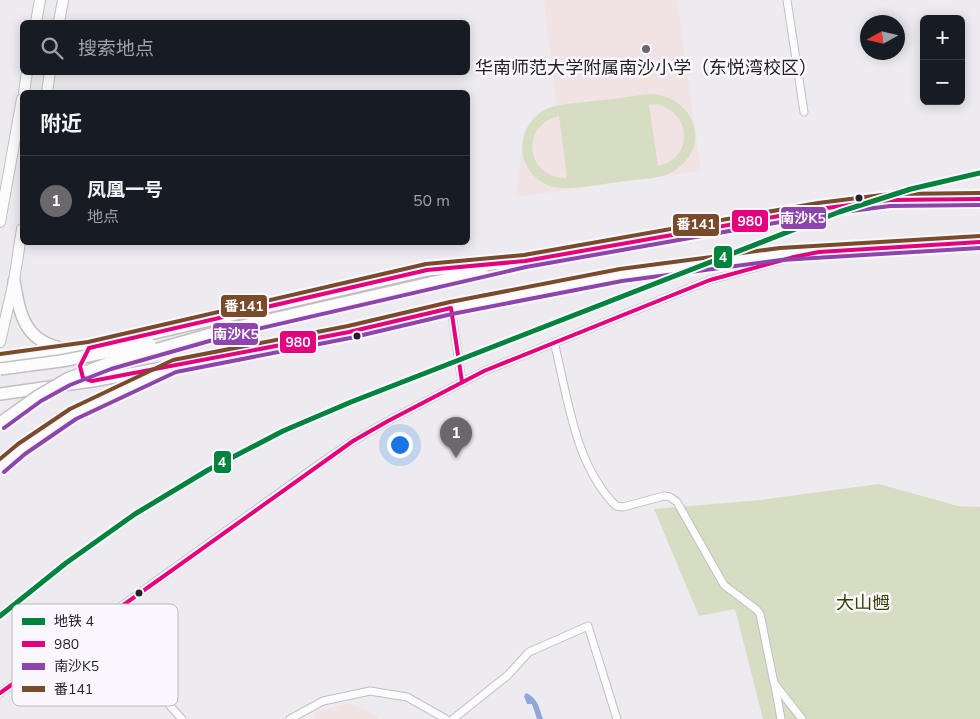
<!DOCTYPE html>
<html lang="zh">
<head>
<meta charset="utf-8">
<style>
  body { margin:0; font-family:"Nunito Sans","Noto Sans SC",sans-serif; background:#20242c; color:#f1f3f6 }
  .controls { position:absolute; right:15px; top:15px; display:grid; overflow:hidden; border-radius:8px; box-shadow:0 2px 12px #0003 }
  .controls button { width:45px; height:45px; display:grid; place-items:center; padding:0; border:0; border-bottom:1px solid #363941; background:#171b24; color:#f1f3f6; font:25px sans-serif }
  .compass { position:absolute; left:860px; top:15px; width:45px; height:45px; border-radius:50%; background:#171b24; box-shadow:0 2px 12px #0003; rotate:262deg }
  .you { position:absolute; left:399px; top:444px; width:18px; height:18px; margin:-12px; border:4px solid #fff; border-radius:50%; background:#1a73e8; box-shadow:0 0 0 8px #1a73e833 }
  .badge { display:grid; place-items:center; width:32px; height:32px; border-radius:50%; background:#6a686c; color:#fff; font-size:16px; font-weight:700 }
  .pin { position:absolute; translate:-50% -41px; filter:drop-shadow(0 1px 2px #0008) }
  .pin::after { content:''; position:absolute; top:26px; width:18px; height:15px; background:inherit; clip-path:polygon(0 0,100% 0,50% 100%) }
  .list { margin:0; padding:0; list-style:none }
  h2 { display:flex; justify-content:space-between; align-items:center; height:65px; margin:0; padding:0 20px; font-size:21px }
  h2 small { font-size:16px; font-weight:400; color:#9ea1a6 }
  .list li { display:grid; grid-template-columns:32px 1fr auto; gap:15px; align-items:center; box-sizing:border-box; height:90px; padding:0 20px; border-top:1px solid #363941 }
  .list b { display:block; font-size:19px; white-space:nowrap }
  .list p { margin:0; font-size:16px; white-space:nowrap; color:#9ea1a6 }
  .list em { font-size:16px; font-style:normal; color:#9ea1a6 }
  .icon { flex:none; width:28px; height:28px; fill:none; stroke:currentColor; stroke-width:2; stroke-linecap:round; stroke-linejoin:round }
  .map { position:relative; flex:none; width:980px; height:719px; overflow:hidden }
  .search { position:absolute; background:#171b24; box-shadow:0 2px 12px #0003; left:20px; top:20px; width:450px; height:55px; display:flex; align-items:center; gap:12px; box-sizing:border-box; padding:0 18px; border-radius:8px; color:#9ea1a6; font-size:19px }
  .panel { position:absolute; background:#171b24; box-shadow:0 2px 12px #0003; left:20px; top:90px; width:450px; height:155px; border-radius:8px }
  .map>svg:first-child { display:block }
</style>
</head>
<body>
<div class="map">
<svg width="980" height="719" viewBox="0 0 980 719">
  <rect width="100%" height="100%" fill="#edebef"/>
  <g fill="#f1e2e4">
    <polygon points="544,0 677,0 701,171 516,197 523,139 525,131 535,117 542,111 557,106"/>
    <polygon points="350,703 379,716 378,719 316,719 314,713"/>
  </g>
  <g fill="#d6ddc2" fill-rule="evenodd">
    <path d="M649,94C690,94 713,141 679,167C675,171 671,173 666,175C653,179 638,179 625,181C605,183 571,191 553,187C542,184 532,176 527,166C522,157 521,146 524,137C526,126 534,116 544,110C556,104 571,104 585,102C606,100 627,97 649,94ZM656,104C692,112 695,158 658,166L649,105ZM559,116L567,178C526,179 519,125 559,116Z"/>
    <polygon points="879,484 958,506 980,507 980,719 763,719 735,609 699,616 654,509 761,500"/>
  </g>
  <path fill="#8fa8da" d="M526,693C538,698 539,708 543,719H537L532,704H527L524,696Z"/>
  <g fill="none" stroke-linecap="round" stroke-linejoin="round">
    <g stroke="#c1bfc2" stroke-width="9">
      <g id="minor">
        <polyline points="787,0 804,112"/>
        <polyline points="451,308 462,382"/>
        <path d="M554,342C568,397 574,464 616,506L623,507L664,496L670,497L677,502L724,585L757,610L760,614L774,683L802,719"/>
        <polyline points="96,624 182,719"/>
        <polyline points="775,686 781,719"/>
        <polyline points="0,693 311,470 353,441 388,421 484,371 710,280 790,258"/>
        <polyline points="290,719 323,701 370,691 407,697 446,719"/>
        <polyline points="453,719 508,675 529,652 588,626 617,719"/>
      </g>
    </g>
    <g stroke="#c1bfc2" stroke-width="12">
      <g id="secondary">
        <polyline points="36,22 40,0"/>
        <polyline points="59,22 63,0"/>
        <polyline points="24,92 27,72"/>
        <polyline points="47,92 50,72"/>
        <polyline points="0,222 22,99"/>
        <polyline points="0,342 14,281 22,229"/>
      </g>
    </g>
    <g stroke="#c1bfc2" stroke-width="14">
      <g id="primary">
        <path d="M14,281C20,316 25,343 66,349"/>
        <polyline points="430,283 482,271"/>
        <polyline points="0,360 89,348 427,270 525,261 819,209 890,200 980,199"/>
        <polyline points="0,394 92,381 174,366 349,332 451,308 621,275 780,254 896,246 980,242"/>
        <polyline points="0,467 21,449 73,414 159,373"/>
      </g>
    </g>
    <use href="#minor" stroke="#fcfcfd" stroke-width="7"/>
    <use href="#secondary" stroke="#fcfcfd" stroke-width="10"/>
    <use href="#primary" stroke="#fcfcfd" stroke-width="11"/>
    <g stroke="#c1bfc2" stroke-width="14" stroke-linecap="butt">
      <g id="primary-bridge">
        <polyline points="0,369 61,361 150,344"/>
        <polyline points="0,423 38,396 67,379 109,363 225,330 430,283"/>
      </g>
    </g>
    <use href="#primary-bridge" stroke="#fcfcfd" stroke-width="11"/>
    <g stroke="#fbf7ff" stroke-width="8">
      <g id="bus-1">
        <polyline points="462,382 451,308 349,332 92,381 83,378 80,366 89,348 427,270 525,261 819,209 890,200 980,199"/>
        <polyline points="0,693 353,441 388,421 484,371 710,280 794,257 819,252 980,242"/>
      </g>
    </g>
    <g stroke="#fbf7ff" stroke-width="8">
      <g id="bus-2">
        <polyline points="4,428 41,401 70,385 111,369 227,336 526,267 820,215 890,206 980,205"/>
        <polyline points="4,472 25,454 76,419 176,372 350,338 452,314 622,281 781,260 980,248"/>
      </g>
    </g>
    <g stroke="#fbf7ff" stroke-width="8">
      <g id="bus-3">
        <polyline points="0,354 88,342 426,264 524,255 818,203 890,194 980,193"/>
        <polyline points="0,459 18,444 70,409 173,360 348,326 450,302 620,269 780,248 980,236"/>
      </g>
    </g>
    <use href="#bus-1" stroke="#e5007d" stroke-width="4"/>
    <use href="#bus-2" stroke="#8e44ad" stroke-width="4"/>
    <use href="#bus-3" stroke="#7a4b2a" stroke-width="4"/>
    <g stroke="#fbf7ff" stroke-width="9">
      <polyline id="metro-1" points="0,616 66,563 135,514 208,470 283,431 351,402 839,212 911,189 980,173"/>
    </g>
    <use href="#metro-1" stroke="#00843d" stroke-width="5"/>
  </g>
  <circle fill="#6a686c" stroke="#fbf7ff" stroke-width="2" cx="646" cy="49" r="5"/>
  <g fill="#242225" stroke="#fbf7ff" stroke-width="2">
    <circle cx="859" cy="198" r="4.5"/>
    <circle cx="357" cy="336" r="4.5"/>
    <circle cx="139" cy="593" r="4.5"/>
  </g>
  <g text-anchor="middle" stroke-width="5" stroke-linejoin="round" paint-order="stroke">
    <g font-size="18" fill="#242225" stroke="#fbf7ff">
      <text x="646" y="74">华南师范大学附属南沙小学（东悦湾校区）</text>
    </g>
    <g font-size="18" fill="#364100" stroke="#fbf7ff">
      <text x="863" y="609">大山乸</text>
    </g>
  </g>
  <rect x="12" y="604" width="166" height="102" rx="8" fill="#fbf7ff" stroke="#bab7be" stroke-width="1"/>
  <rect x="22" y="618" width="23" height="7" fill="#00843d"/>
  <rect x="22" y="641" width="23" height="6" fill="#e5007d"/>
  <rect x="22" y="663" width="23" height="7" fill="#8e44ad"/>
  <rect x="22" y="686" width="23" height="6" fill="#7a4b2a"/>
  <g font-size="14" fill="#242225">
    <text x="54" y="626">地铁 4</text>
    <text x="54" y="649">980</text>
    <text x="54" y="671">南沙K5</text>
    <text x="54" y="694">番141</text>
  </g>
  <g stroke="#fbf7ff" stroke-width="2">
    <rect x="780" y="206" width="47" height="24" rx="5" fill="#8e44ad"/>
    <rect x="731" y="209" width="38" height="24" rx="5" fill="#e5007d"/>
    <rect x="672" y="213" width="48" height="24" rx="5" fill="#7a4b2a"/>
    <rect x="713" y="245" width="20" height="24" rx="5" fill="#00843d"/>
    <rect x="220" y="294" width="48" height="24" rx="5" fill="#7a4b2a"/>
    <rect x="212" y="322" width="47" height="24" rx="5" fill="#8e44ad"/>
    <rect x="279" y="330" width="38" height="24" rx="5" fill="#e5007d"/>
    <rect x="213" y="450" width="19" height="24" rx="5" fill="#00843d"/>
  </g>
  <g font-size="14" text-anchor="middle" font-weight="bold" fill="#fff">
    <text x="803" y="223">南沙K5</text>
    <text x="750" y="226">980</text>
    <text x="696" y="229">番141</text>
    <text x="723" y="262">4</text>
    <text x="244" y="311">番141</text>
    <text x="236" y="339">南沙K5</text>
    <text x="298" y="347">980</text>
    <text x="222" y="467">4</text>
  </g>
</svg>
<div class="controls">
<button>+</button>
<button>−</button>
</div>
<svg class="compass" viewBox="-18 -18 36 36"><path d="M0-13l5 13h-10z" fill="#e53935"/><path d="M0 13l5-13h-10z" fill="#9ea1a6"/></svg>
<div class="you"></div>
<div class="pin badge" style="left:456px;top:458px">1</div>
<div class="search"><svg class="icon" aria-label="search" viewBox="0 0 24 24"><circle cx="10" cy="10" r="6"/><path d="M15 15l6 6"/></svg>搜索地点</div>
<section class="panel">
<h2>附近<small></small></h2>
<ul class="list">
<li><span class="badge">1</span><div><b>凤凰一号</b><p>地点</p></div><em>50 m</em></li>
</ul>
</section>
</div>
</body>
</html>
